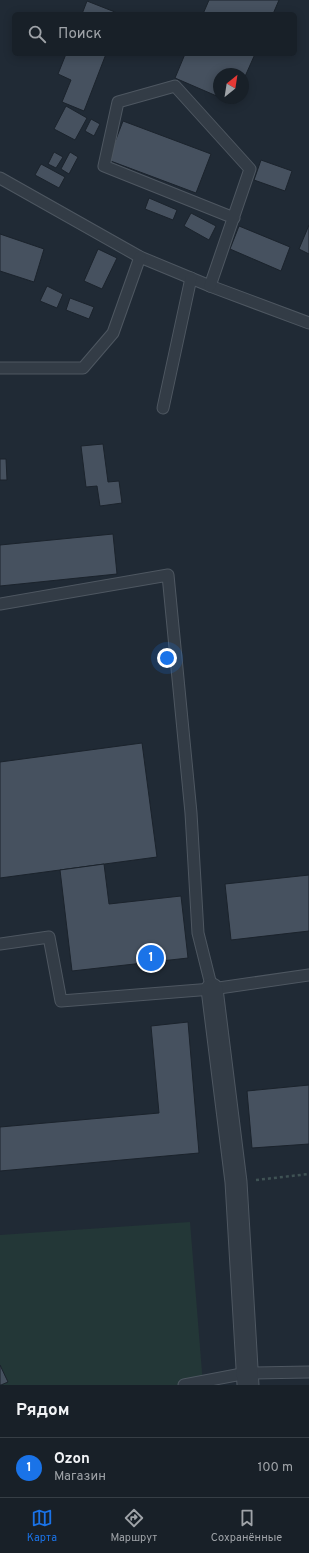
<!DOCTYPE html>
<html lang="ru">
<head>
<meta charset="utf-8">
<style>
  body { margin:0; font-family:Overpass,sans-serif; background:#252d34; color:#f1f3f6 }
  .compass { position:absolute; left:213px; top:68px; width:36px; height:36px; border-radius:50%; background:#182028; box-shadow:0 2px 10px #0003; rotate:30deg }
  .you { position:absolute; left:167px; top:658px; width:14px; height:14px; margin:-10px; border:3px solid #fff; border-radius:50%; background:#1a73e8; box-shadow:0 0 0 6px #1a73e833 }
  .badge { display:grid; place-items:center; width:26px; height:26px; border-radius:50%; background:#1a73e8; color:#fff; font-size:13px; font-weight:700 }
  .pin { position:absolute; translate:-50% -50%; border:2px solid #fff; box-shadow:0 1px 4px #0006 }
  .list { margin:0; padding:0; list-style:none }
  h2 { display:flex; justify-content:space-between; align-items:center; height:52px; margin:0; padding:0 16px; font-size:17px }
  h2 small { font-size:13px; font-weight:400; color:#9fa3a8 }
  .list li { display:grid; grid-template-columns:26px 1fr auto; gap:12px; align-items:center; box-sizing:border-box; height:60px; padding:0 16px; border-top:1px solid #363e45 }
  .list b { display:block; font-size:15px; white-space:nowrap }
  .list p { margin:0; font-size:13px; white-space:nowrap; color:#9fa3a8 }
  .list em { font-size:13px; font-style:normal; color:#9fa3a8 }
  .icon { flex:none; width:22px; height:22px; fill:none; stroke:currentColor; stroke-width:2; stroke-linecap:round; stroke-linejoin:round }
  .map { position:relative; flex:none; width:309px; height:1385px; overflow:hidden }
  .search { position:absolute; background:#182028; box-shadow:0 2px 10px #0003; left:12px; right:12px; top:12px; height:44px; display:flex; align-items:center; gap:10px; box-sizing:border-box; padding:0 14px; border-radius:6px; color:#9fa3a8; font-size:15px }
  .sheet { height:112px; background:#182028 }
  nav { display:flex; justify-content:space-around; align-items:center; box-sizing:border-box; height:56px; border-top:1px solid #363e45; background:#182028; font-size:11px; color:#9fa3a8 }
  nav a { display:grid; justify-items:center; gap:2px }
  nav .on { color:#1a73e8 }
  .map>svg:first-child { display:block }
</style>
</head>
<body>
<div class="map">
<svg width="309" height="1385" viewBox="0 0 309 1385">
  <rect width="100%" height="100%" fill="#202a35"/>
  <polygon fill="#233737" points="190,1222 203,1385 0,1385 0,1235"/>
  <g fill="#46515f" stroke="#1b232c">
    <polygon points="209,0 279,0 273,14 203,14"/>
    <polygon points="87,1 120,14 82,14"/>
    <polygon points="66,54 106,54 84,111 62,102 71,80 58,74"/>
    <polygon points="185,54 255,54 243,81 243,74 219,74 219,97 175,78"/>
    <polygon points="66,106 87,118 75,140 54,129"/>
    <polygon points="91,119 100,124 94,136 85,131"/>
    <polygon points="123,121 211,154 196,193 108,160"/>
    <polygon points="54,152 63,157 56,168 48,164"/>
    <polygon points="70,152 78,157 69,174 61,169"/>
    <polygon points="261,160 292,171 285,191 254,180"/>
    <polygon points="41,164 65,177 59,188 35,175"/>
    <polygon points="149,198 177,210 173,220 145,209"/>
    <polygon points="191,213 216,226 209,240 184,226"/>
    <polygon points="309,225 309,254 299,249"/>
    <polygon points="239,226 290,247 281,271 230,249"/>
    <polygon points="0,234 44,249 34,282 0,271"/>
    <polygon points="98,249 117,258 102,289 84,281"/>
    <polygon points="47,286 63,294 57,308 40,301"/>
    <polygon points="70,298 94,307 89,319 66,310"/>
    <polygon points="103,444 108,482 119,481 122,503 100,506 97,486 86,487 81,446"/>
    <polygon points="0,459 6,459 7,480 0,480"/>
    <polygon points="113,534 117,574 0,586 0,545"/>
    <polygon points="142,743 157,857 0,878 0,762"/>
    <polygon points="104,864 109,904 181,896 188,958 72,971 60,870"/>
    <polygon points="309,875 309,931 231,940 225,884"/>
    <polygon points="188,1022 199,1153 0,1171 0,1127 159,1113 151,1026"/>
    <polygon points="309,1085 309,1144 252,1148 247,1091"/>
    <polygon points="0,1365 8,1382 1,1385 0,1385"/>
  </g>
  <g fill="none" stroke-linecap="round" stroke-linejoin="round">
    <g stroke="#4e5761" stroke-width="13">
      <g id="lane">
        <polyline points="0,178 140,257 210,286 309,323"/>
        <polyline points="210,286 250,169 175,86 118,102 104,166 234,218"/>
        <polyline points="0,368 83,368 113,333 140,257"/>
        <polyline points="163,408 191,278"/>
        <polyline points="0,604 168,575 191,813 198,933 212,989"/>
        <polyline points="0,944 49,937 61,1001 212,989 309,975"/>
        <polyline points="184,1385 247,1373 309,1372"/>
      </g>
    </g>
    <g stroke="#4e5761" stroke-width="23">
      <polyline id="street" points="212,989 236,1182 248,1385"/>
    </g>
    <polyline stroke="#3f5254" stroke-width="2.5" stroke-dasharray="3 3" stroke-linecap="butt" points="256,1180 309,1174"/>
    <use href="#lane" stroke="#333c46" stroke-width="11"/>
    <use href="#street" stroke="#333c46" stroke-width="21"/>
  </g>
</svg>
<svg class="compass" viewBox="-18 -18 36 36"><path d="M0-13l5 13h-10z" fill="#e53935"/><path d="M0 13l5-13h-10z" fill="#9fa3a8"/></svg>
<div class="you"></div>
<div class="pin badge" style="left:151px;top:958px">1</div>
<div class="search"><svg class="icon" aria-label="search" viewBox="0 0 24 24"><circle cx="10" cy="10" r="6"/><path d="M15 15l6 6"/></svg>Поиск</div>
</div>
<section class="sheet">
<h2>Рядом<small></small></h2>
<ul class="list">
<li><span class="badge">1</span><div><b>Ozon</b><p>Магазин</p></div><em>100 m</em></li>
</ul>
</section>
<nav>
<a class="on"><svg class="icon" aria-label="map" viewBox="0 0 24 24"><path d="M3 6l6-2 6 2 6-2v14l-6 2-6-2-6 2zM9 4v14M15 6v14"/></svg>Карта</a>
<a><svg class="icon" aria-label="directions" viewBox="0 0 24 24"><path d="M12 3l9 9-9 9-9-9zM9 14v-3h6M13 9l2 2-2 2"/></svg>Маршрут</a>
<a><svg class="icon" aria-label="saved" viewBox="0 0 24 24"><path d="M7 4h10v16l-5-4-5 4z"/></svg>Сохранённые</a>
</nav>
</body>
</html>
